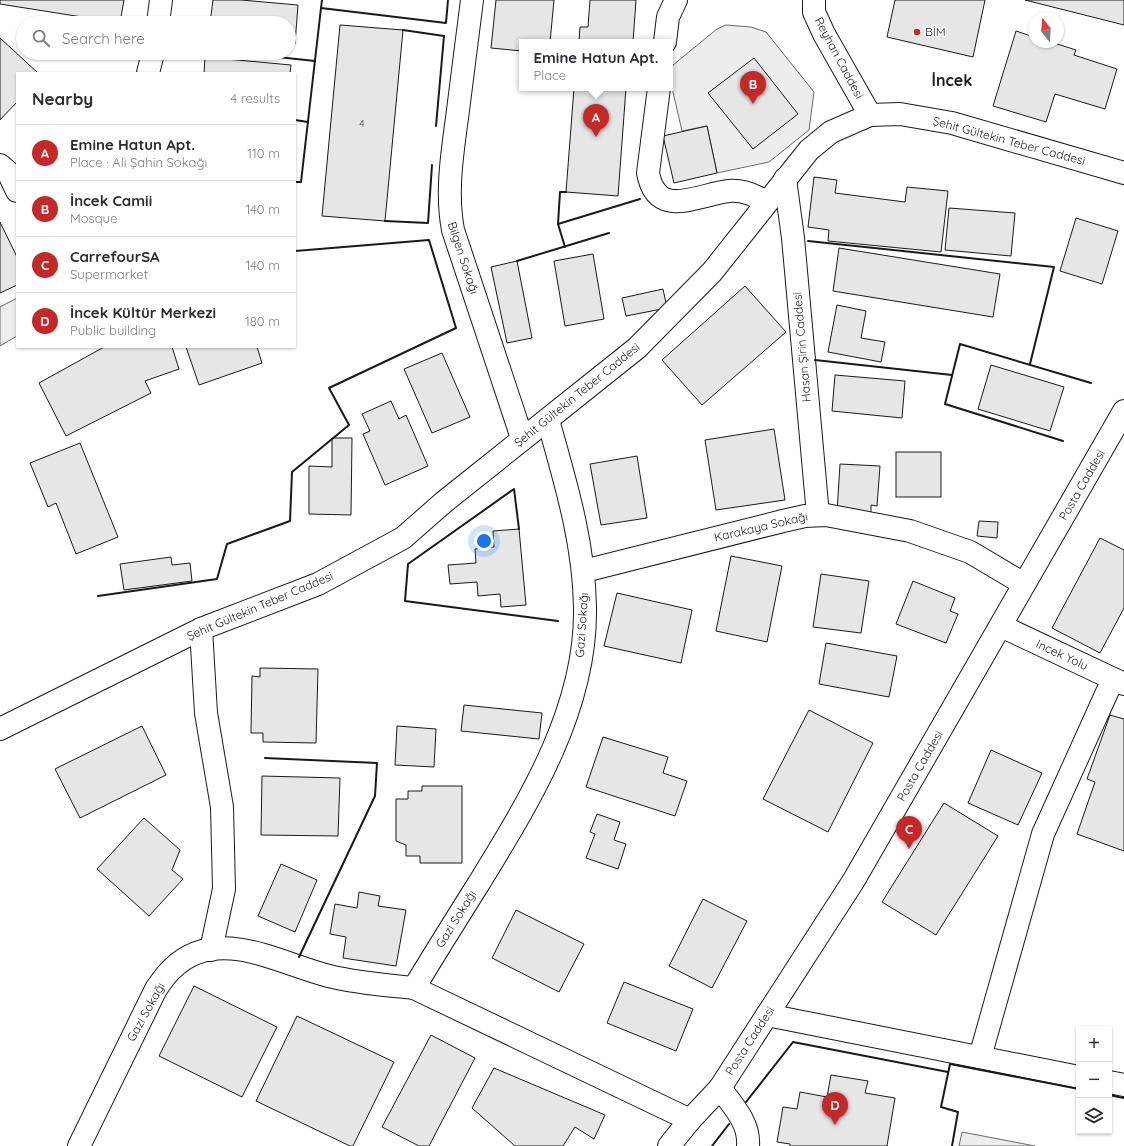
<!DOCTYPE html>
<html lang="en">
<head>
<meta charset="utf-8">
<style>
  body { margin:0; font-family:Quicksand,sans-serif; background:#f7f7f7; color:#2b2b33 }
  .controls { position:absolute; right:12px; bottom:12px; display:grid; overflow:hidden; border-radius:0px; box-shadow:0 1px 3px #0004 }
  .controls button { width:36px; height:36px; display:grid; place-items:center; padding:0; border:0; border-bottom:1px solid #e1e1e2; background:#fff; color:#2b2b33; font:20px sans-serif }
  .compass { position:absolute; left:1028px; top:12px; width:36px; height:36px; border-radius:50%; background:#fff; box-shadow:0 1px 3px #0004; rotate:343deg }
  .you { position:absolute; left:484px; top:541px; width:14px; height:14px; margin:-10px; border:3px solid #fff; border-radius:50%; background:#1a73e8; box-shadow:0 0 0 6px #1a73e833 }
  .badge { display:grid; place-items:center; width:26px; height:26px; border-radius:50%; background:#c62828; color:#fff; font-size:13px; font-weight:700 }
  .pin { position:absolute; translate:-50% -33px; filter:drop-shadow(0 1px 2px #0008) }
  .pin::after { content:''; position:absolute; top:21px; width:14px; height:12px; background:inherit; clip-path:polygon(0 0,100% 0,50% 100%) }
  .popup { position:absolute; left:519px; top:39px; width:154px; height:52px; box-sizing:border-box; display:grid; place-content:center; border-radius:0px; background:#fff; filter:drop-shadow(0 1px 3px #0005); font-size:13px; white-space:nowrap; color:#7c7c81 }
  .popup b { font-size:15px; color:#2b2b33 }
  .popup::after { content:''; position:absolute; left:50%; top:100%; margin-left:-8px; border:8px solid transparent; border-top-color:#fff }
  .list { margin:0; padding:0; list-style:none }
  h2 { display:flex; justify-content:space-between; align-items:center; height:52px; margin:0; padding:0 16px; font-size:17px }
  h2 small { font-size:13px; font-weight:400; color:#7c7c81 }
  .list li { display:grid; grid-template-columns:26px 1fr auto; gap:12px; align-items:center; box-sizing:border-box; height:56px; padding:0 16px; border-top:1px solid #e1e1e2 }
  .list b { display:block; font-size:15px; white-space:nowrap }
  .list p { margin:0; font-size:13px; white-space:nowrap; color:#7c7c81 }
  .list em { font-size:13px; font-style:normal; color:#7c7c81 }
  .icon { flex:none; width:22px; height:22px; fill:none; stroke:currentColor; stroke-width:2; stroke-linecap:round; stroke-linejoin:round }
  .map { position:relative; flex:none; width:1124px; height:1146px; overflow:hidden }
  .search { position:absolute; background:#fff; box-shadow:0 1px 3px #0004; left:16px; top:16px; width:280px; height:44px; display:flex; align-items:center; gap:10px; box-sizing:border-box; padding:0 14px; border-radius:22px; color:#7c7c81; font-size:15px }
  .panel { position:absolute; background:#fff; box-shadow:0 1px 3px #0004; left:16px; top:72px; width:280px; height:276px; border-radius:0px }
  .map>svg:first-child { display:block }
</style>
</head>
<body>
<div class="map">
<svg width="1124" height="1146" viewBox="0 0 1124 1146">
  <rect width="100%" height="100%" fill="#fff"/>
  <g fill="#ededed" stroke="#6a6a6a">
    <polygon points="726,25 751,27 766,32 814,92 809,130 769,162 717,173 707,126 682,131 670,79 670,72 673,65 717,29"/>
    <polygon points="17,298 17,336 0,346 0,307"/>
    <polygon points="962,1132 1035,1146 959,1146"/>
  </g>
  <g fill="#e6e6e6" stroke="#1a1a1a">
    <polygon points="0,0 124,0 120,23 0,4"/>
    <polygon points="213,0 241,0 298,5 295,44 289,43 289,23 210,23"/>
    <polygon points="496,0 554,0 550,42 522,42 522,51 491,48"/>
    <polygon points="590,0 636,0 633,42 579,42 580,27 588,27"/>
    <polygon points="895,0 985,0 973,57 887,37"/>
    <polygon points="1025,0 1124,0 1124,25"/>
    <polygon points="340,25 403,30 385,221 322,216"/>
    <polygon points="1016,31 1034,37 1034,42 1051,42 1076,50 1074,55 1117,69 1105,109 1055,94 1046,122 993,106"/>
    <polygon points="0,38 38,73 17,73 17,102 0,120"/>
    <polygon points="205,57 291,65 290,73 204,73"/>
    <polygon points="754,58 798,114 753,149 708,93"/>
    <polygon points="574,88 626,88 618,196 566,192"/>
    <polygon points="707,126 717,173 674,183 663,136"/>
    <polygon points="814,177 837,180 835,193 905,202 907,187 948,191 941,252 828,241 829,230 808,227"/>
    <polygon points="949,208 1015,213 1011,256 945,250"/>
    <polygon points="1076,218 1118,231 1102,284 1060,271"/>
    <polygon points="0,222 17,257 17,285 0,293"/>
    <polygon points="839,248 1000,274 993,317 833,291"/>
    <polygon points="593,254 604,319 565,326 554,261"/>
    <polygon points="517,261 532,338 507,343 491,267"/>
    <polygon points="745,286 786,332 702,405 662,360"/>
    <polygon points="663,289 667,308 626,316 622,298"/>
    <polygon points="837,305 866,311 861,338 885,342 881,362 828,352"/>
    <polygon points="104,347 172,347 179,369 145,381 151,393 66,436 39,383"/>
    <polygon points="186,347 257,347 262,363 199,385"/>
    <polygon points="442,353 470,417 432,433 404,369"/>
    <polygon points="991,365 1064,387 1050,431 978,409"/>
    <polygon points="835,375 905,381 902,418 832,411"/>
    <polygon points="391,401 399,419 406,415 428,466 385,485 363,434 370,431 362,414"/>
    <polygon points="774,429 785,500 716,510 705,440"/>
    <polygon points="332,438 352,438 351,515 309,514 309,466 332,467"/>
    <polygon points="80,443 118,537 76,554 56,503 48,507 30,463"/>
    <rect x="896" y="452" width="45" height="45"/>
    <polygon points="637,456 647,518 601,525 590,464"/>
    <polygon points="840,464 880,466 877,506 871,505 871,514 837,512"/>
    <polygon points="979,521 998,522 997,538 977,536"/>
    <polygon points="519,529 526,605 501,607 500,594 478,596 477,582 450,584 448,565 476,563 475,549 494,547 493,531"/>
    <polygon points="1100,538 1124,550 1124,608 1100,653 1052,628"/>
    <polygon points="731,556 782,566 767,642 716,631"/>
    <polygon points="171,557 172,565 190,563 192,581 124,590 120,564"/>
    <polygon points="821,574 869,581 861,633 813,627"/>
    <polygon points="913,581 955,598 950,611 958,614 946,643 896,624"/>
    <polygon points="617,593 692,610 681,663 604,646"/>
    <polygon points="826,643 897,656 889,697 819,684"/>
    <polygon points="260,668 318,669 316,743 263,742 263,733 251,733 252,676 260,677"/>
    <polygon points="464,705 542,713 539,739 461,731"/>
    <polygon points="809,710 873,743 828,832 763,799"/>
    <polygon points="1110,715 1124,719 1124,851 1077,834 1095,782 1087,779"/>
    <polygon points="142,726 166,775 80,818 55,769"/>
    <polygon points="397,726 436,729 434,767 395,765"/>
    <polygon points="603,737 668,757 663,773 687,781 675,816 586,787"/>
    <polygon points="991,750 1042,773 1018,825 968,803"/>
    <polygon points="262,776 340,778 338,836 261,835"/>
    <polygon points="422,786 462,786 462,863 420,863 420,856 406,856 406,845 396,841 396,799 408,799 408,791 422,791"/>
    <polygon points="944,803 998,836 936,935 882,902"/>
    <polygon points="597,814 620,822 614,840 626,844 618,869 586,858 595,834 590,832"/>
    <polygon points="144,818 180,850 172,870 183,879 149,916 97,869"/>
    <polygon points="281,864 317,880 295,932 258,916"/>
    <polygon points="359,892 380,896 378,906 406,910 396,966 343,958 346,937 330,934 335,904 357,908"/>
    <polygon points="703,899 747,921 712,988 669,966"/>
    <polygon points="516,910 584,944 559,992 492,958"/>
    <polygon points="624,982 693,1009 676,1051 607,1023"/>
    <polygon points="194,986 277,1027 242,1097 159,1056"/>
    <polygon points="297,1016 394,1062 353,1146 350,1146 256,1101"/>
    <polygon points="431,1035 475,1058 429,1146 419,1146 382,1127"/>
    <polygon points="494,1068 605,1115 594,1139 575,1127 563,1146 515,1146 472,1108"/>
    <polygon points="831,1075 868,1081 865,1093 895,1098 887,1146 790,1146 790,1144 777,1142 783,1107 797,1109 800,1092 827,1097"/>
  </g>
  <g fill="none" stroke-linecap="round" stroke-linejoin="round">
    <g stroke="#1a1a1a" stroke-width="24">
      <g id="minor">
        <path d="M472,0C467,39 462,79 457,118C452,155 446,193 453,230L522,438"/>
        <polyline points="814,0 814,12 824,34 870,115"/>
        <polyline points="158,23 161,0"/>
        <polyline points="665,42 668,17 676,0"/>
        <polyline points="148,73 153,53"/>
        <path d="M659,88L648,173C657,220 696,195 729,191C742,190 755,195 766,202"/>
        <polyline points="0,165 8,172 17,191"/>
        <polyline points="785,179 793,238 818,515"/>
        <polyline points="584,571 783,521 805,516 826,515 910,531 970,552 1024,584"/>
        <polyline points="1001,626 1124,684"/>
        <polyline points="201,629 206,713 222,807 224,889 211,950"/>
        <polyline points="0,729 201,629 318,584 403,538 444,502 637,348 712,272 809,150 831,132 870,115 900,114 952,123 1124,173"/>
        <polyline points="414,988 690,1120"/>
        <polyline points="767,1015 1079,1077"/>
        <polyline points="980,1057 1043,834 1113,679"/>
        <polyline points="1109,1082 1124,1085"/>
        <path d="M720,1088C733,1106 750,1123 748,1146"/>
        <path d="M79,1146L156,989C161,982 166,974 173,968C218,925 280,964 329,976C357,983 385,985 414,988C435,953 457,918 479,883C530,800 587,708 585,607C584,542 565,481 548,420"/>
        <polyline points="669,1146 690,1120 720,1088 854,880 1124,411"/>
      </g>
    </g>
    <use href="#minor" stroke="#fff" stroke-width="22"/>
    <g stroke="#1a1a1a" stroke-width="2">
      <polyline points="321,8 322,0"/>
      <polyline points="403,30 444,36 436,126"/>
      <polyline points="239,53 315,61"/>
      <polyline points="295,120 308,122"/>
      <polyline points="295,182 301,182 321,8 446,23 448,0"/>
      <polyline points="566,192 560,192 558,224 640,199"/>
      <polyline points="385,221 428,223 432,165"/>
      <polyline points="558,224 565,247"/>
      <polyline points="808,241 1054,267 1030,364"/>
      <polyline points="517,261 609,233"/>
      <polyline points="815,360 952,375"/>
      <polyline points="1063,441 945,404 960,344 1091,383"/>
      <polyline points="519,529 514,489 408,564 405,601 558,621"/>
      <polyline points="98,596 217,579 227,544 290,521 292,472 349,425 329,388 456,328 429,240 295,251"/>
      <polyline points="265,758 377,763 375,796 299,957"/>
      <polyline points="1109,1095 1124,1098"/>
      <polyline points="746,1102 793,1042 948,1072"/>
      <polyline points="712,1146 729,1124"/>
      <polyline points="952,1146 958,1112 941,1107 950,1064 1079,1089"/>
    </g>
  </g>
  <circle fill="#c62828" stroke="#fff" stroke-width="1.5" cx="917" cy="32" r="4"/>
  <g text-anchor="middle" stroke-width="3" stroke-linejoin="round" paint-order="stroke">
    <g font-size="10" fill="#4d4d4d">
      <text x="362" y="127">4</text>
    </g>
    <g font-size="12" fill="#1a1a1a" stroke="#fff" text-anchor="start">
      <text x="925" y="36">BİM</text>
    </g>
    <g font-size="12" fill="#1a1a1a" stroke="#fff">
      <text transform="translate(839 58) rotate(62)" y="4">Reyhan Caddesi</text>
      <text transform="translate(1009 141) rotate(15)" y="4">Şehit Gültekin Teber Caddesi</text>
      <text transform="translate(463 258) rotate(72)" y="4">Bilgen Sokağı</text>
      <text transform="translate(802 347) rotate(-95)" y="4">Hasan Şirin Caddesi</text>
      <text transform="translate(577 395) rotate(-39)" y="4">Şehit Gültekin Teber Caddesi</text>
      <text transform="translate(1082 485) rotate(-60)" y="4">Posta Caddesi</text>
      <text transform="translate(761 527) rotate(-13)" y="4">Karakaya Sokağı</text>
      <text transform="translate(260 606) rotate(-23)" y="4">Şehit Gültekin Teber Caddesi</text>
      <text transform="translate(582 625) rotate(-86)" y="4">Gazi Sokağı</text>
      <text transform="translate(1062 655) rotate(25)" y="4">Incek Yolu</text>
      <text transform="translate(920 766) rotate(-60)" y="4">Posta Caddesi</text>
      <text transform="translate(456 919) rotate(-58)" y="4">Gazi Sokağı</text>
      <text transform="translate(146 1012) rotate(-61)" y="4">Gazi Sokağı</text>
      <text transform="translate(750 1041) rotate(-57)" y="4">Posta Caddesi</text>
    </g>
    <g font-size="16" font-weight="bold" fill="#1a1a1a" stroke="#fff">
      <text x="952" y="86">İncek</text>
    </g>
  </g>
</svg>
<div class="controls">
<button>+</button>
<button>−</button>
<button><svg class="icon" aria-label="layers" viewBox="0 0 24 24"><path d="M12 4l9 5-9 5-9-5zM3 14l9 5 9-5"/></svg></button>
</div>
<svg class="compass" viewBox="-18 -18 36 36"><path d="M0-13l5 13h-10z" fill="#e53935"/><path d="M0 13l5-13h-10z" fill="#7c7c81"/></svg>
<div class="you"></div>
<div class="pin badge" style="left:596px;top:137px">A</div>
<div class="popup"><b>Emine Hatun Apt.</b>Place</div>
<div class="pin badge" style="left:753px;top:104px">B</div>
<div class="pin badge" style="left:909px;top:849px">C</div>
<div class="pin badge" style="left:835px;top:1125px">D</div>
<div class="search"><svg class="icon" aria-label="search" viewBox="0 0 24 24"><circle cx="10" cy="10" r="6"/><path d="M15 15l6 6"/></svg>Search here</div>
<section class="panel">
<h2>Nearby<small>4 results</small></h2>
<ul class="list">
<li><span class="badge">A</span><div><b>Emine Hatun Apt.</b><p>Place · Ali Şahin Sokağı</p></div><em>110 m</em></li>
<li><span class="badge">B</span><div><b>İncek Camii</b><p>Mosque</p></div><em>140 m</em></li>
<li><span class="badge">C</span><div><b>CarrefourSA</b><p>Supermarket</p></div><em>140 m</em></li>
<li><span class="badge">D</span><div><b>İncek Kültür Merkezi</b><p>Public building</p></div><em>180 m</em></li>
</ul>
</section>
</div>
</body>
</html>
